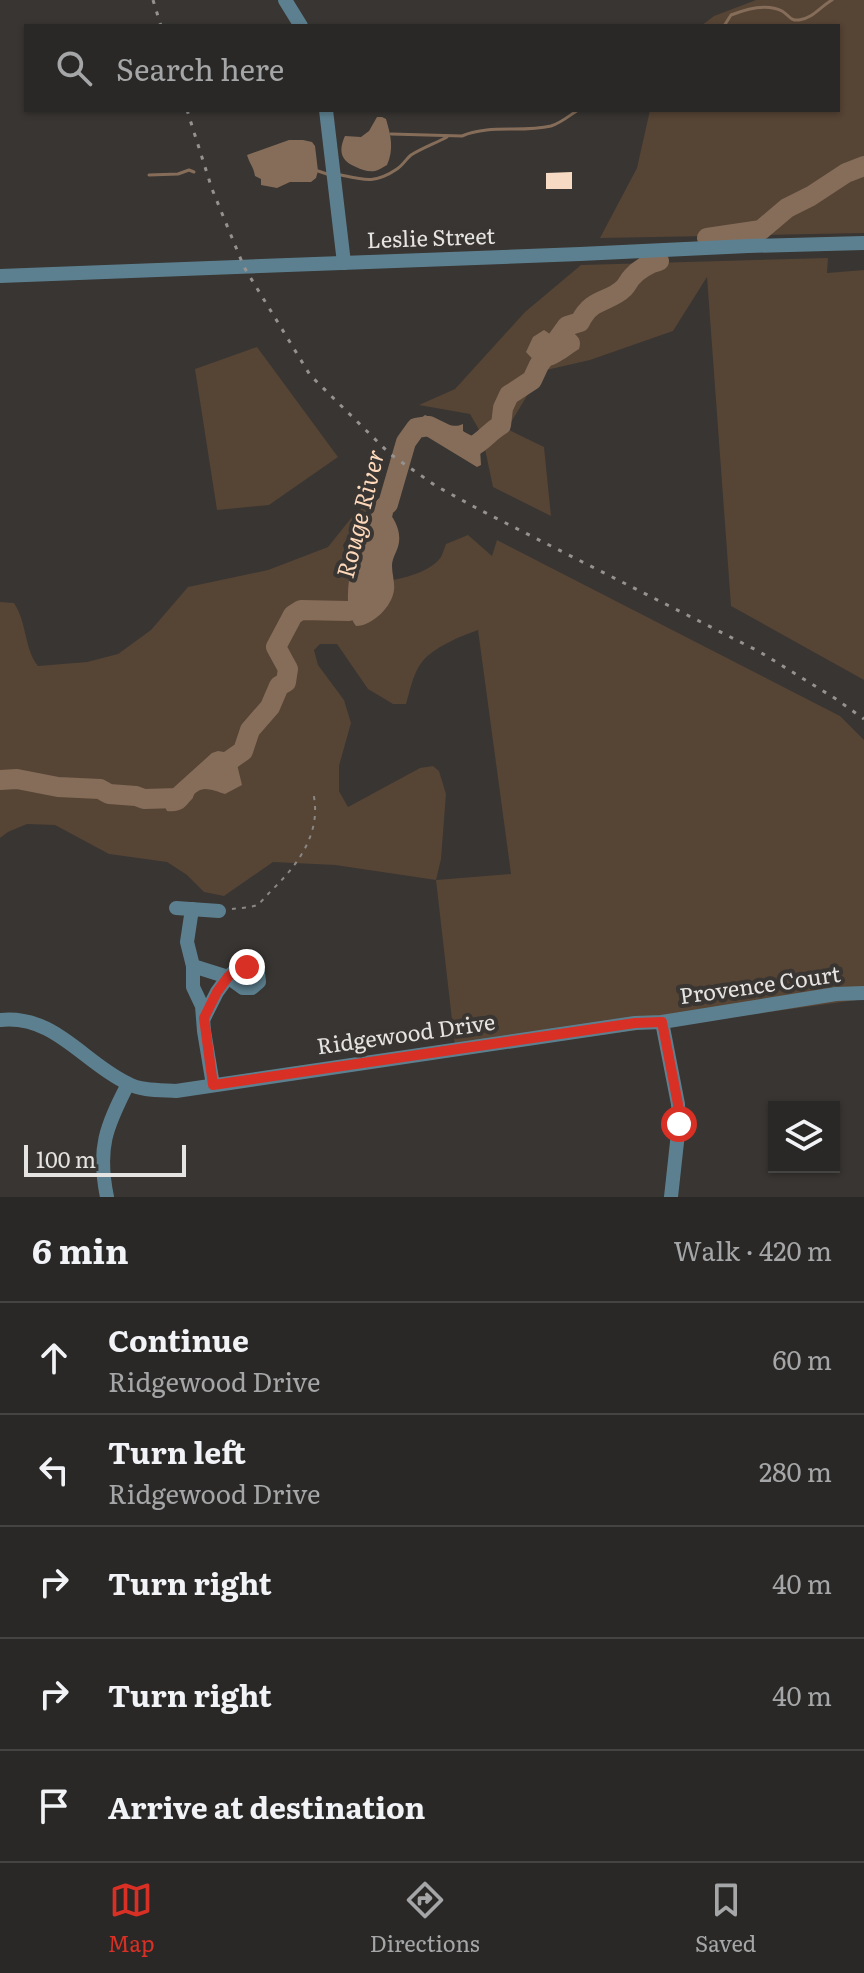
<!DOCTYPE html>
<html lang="en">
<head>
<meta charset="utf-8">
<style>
  body { margin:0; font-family:Literata,serif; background:#32302e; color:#f1f3f6 }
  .controls { position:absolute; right:24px; bottom:24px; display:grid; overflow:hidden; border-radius:0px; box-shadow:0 2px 6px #0004 }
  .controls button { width:72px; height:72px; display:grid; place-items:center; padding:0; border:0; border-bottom:2px solid #464443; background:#2a2826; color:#f1f3f6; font:40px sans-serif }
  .scale { position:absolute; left:24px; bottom:20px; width:162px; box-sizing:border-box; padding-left:8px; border:4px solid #e6e4e2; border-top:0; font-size:22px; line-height:28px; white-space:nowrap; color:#e6e4e2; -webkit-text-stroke:6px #383532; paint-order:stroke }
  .stop { position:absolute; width:24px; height:24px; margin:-18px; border:6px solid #d93025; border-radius:50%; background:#fff }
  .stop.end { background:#d93025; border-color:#fff; box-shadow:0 2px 8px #0008 }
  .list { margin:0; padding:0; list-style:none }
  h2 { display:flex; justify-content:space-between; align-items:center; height:104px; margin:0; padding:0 32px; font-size:34px }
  h2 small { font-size:26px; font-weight:400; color:#a5a6a7 }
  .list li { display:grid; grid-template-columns:52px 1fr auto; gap:24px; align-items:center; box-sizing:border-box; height:112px; padding:0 32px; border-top:2px solid #464443 }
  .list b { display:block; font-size:30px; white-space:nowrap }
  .list p { margin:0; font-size:26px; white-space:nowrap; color:#a5a6a7 }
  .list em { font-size:26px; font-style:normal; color:#a5a6a7 }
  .icon { flex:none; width:44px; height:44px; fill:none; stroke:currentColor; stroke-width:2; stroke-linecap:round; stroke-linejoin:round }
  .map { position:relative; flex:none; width:864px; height:1197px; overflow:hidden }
  .search { position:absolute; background:#2a2826; box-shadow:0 2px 6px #0004; left:24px; right:24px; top:24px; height:88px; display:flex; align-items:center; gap:20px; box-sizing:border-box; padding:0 28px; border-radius:0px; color:#a5a6a7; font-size:30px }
  .sheet { height:664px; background:#2a2826 }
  nav { display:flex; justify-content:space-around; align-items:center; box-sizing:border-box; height:112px; border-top:2px solid #464443; background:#2a2826; font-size:22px; color:#a5a6a7 }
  nav a { display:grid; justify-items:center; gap:4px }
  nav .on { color:#d93025 }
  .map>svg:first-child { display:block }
</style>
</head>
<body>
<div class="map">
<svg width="864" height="1197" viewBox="0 0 864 1197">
  <rect width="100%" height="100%" fill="#383532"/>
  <g fill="#564435" fill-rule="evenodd">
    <polygon points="756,0 864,0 864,233 600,238 637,168 650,110 838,110 838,26 701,26 714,16"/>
    <polygon points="828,258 827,273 864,270 864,680 731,606 707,277 673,331 590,360 542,371 507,429 544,447 551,516 493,487 482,435 470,414 419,405 455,389 525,312 581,265"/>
    <polygon points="257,347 338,457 269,505 217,510 195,369"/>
    <path d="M375,499L386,505L367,524L352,531L343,545L354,586C379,582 425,579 441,557C443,553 444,549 446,544L468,535L492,556L497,540L840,716L864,740V999L456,1055L436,880L335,865L273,862L224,896L204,892L187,875L167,862L109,854L55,825L27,824L8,832L0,838V602L14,603C27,622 24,648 38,666L87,662L118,654L151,630L188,587L268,570L328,547L356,512ZM478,630L511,874L436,880L441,859L446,794L439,771L433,766L420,768L348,807L339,791V766L351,723L344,700L318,665L314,650L320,644H337L368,689L393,704H406C410,691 413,673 422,662C434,647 461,636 478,630Z"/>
  </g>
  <g fill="#866d59">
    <path d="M377,117H382L386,119C391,136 394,149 387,165C383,167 379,170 375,171C368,172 362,170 356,167C341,161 338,151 345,136L361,137L369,131Z"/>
    <path d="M289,140H303L312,142L315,146L318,171L316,178L311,182H290L277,188L261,185V179L255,176C253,165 250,165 247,155Z"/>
    <path d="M563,328H567C575,334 583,338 579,349C569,355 552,370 541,366C536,363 530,356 526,352L533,337L544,330L550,334Z"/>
    <path d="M425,415C437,420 451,430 463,424V431L482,445L480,449L481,465L477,467L421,433L415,424Z"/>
    <path d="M381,504C391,513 401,527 399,542C398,551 392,557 392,566C392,574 395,583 394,590C392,607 372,626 356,626C343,608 349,584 351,563C351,555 348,546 349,538Z"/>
    <path d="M218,751L230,753L235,756L242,785L225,794C219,792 211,789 205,789C187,790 194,814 167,811L161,799L212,753Z"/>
  </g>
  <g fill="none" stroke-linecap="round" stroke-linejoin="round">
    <g stroke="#866d59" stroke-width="3">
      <path d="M724,26L731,15C746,9 767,3 782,11C789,15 790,21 799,20C813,18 820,7 832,0"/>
      <path d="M391,134L462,136C490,124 522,133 551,126C561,123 570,115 578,110"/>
      <polyline points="318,171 330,175"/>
      <polyline points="149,175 178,174 189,170 194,172"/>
      <path d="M341,175C364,180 375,184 397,169C403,165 406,159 411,155C422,148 436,143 447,137"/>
    </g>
    <g stroke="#866d59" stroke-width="20">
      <polyline points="707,238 761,230 787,208 811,196 846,173 864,166"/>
      <path d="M379,531L384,507L388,504L406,442L416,428L429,426L472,447C484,441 490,431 501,425L503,408L509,395L532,380L539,365L567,326L580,322C592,297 609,303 624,288C627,285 629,280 632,277C638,270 649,263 659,261"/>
      <polyline points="213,772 243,751 250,730 270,707 279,686 286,682 288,669 276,647 293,615 301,610 349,611 365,605 366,598"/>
      <polyline points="0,780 17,779 58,787 100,789 109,794 136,796 144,799 178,798 184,793"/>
    </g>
  </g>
  <polygon fill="#f6dac3" points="572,172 572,189 546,189 546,173"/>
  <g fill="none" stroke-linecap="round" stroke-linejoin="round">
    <path stroke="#8a8885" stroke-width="2" stroke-dasharray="4 6" stroke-linecap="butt" d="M232,909C239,908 250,908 257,905C263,901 269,892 275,887C301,861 322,830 313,792"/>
    <g stroke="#5d8090" stroke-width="14">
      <polyline points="285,0 301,26"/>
      <polyline points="326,110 344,263"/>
      <polyline points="0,276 580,254 748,246 864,243"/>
      <polyline points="176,908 219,911"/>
      <polyline points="192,909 187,942 193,966 193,987 202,1006 204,1031 213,1085"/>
      <polyline points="193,966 228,977 217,992 204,1018"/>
      <polygon points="247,967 255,969 258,973 259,982 252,988 243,988 228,977 238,968"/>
      <path d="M0,1020C54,1014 83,1062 127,1083C141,1091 160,1090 176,1091L635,1023L662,1022L836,994L864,993"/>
      <polyline points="662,1022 678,1104 679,1124 671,1197"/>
      <path d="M107,1197C97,1148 106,1127 128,1084"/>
    </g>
    <g stroke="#959290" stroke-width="3" stroke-dasharray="4 8" stroke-linecap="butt">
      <polyline points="153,0 161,26"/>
      <polyline points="187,110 212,189 244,267 310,375 390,454 436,486 482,511 760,652 836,699 864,719"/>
    </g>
  </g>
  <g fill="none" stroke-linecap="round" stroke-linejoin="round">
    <polyline stroke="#d93025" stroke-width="10" points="247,967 238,968 228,977 217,992 204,1018 213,1085 635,1023 662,1022 678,1104 679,1124"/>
  </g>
  <g text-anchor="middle" stroke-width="8" stroke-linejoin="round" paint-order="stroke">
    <g font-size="22" fill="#e6e4e2" stroke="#383532">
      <text transform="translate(431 238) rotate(-2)" y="8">Leslie Street</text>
      <text transform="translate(760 985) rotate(-8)" y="8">Provence Court</text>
      <text transform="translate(406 1034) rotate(-8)" y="8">Ridgewood Drive</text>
    </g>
    <g font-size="24" font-style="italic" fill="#fed8ba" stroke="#383532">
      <text transform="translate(361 514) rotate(-76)" y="8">Rouge River</text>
    </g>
  </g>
</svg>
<div class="controls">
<button><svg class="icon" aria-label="layers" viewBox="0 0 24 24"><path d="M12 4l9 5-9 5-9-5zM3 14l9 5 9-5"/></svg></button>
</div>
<div class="scale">100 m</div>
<div class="stop" style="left:679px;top:1124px"></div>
<div class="stop end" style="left:247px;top:967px"></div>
<div class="search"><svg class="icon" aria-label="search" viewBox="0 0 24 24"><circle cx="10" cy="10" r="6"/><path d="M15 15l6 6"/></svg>Search here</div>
</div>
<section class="sheet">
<h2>6 min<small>Walk · 420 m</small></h2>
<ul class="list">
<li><svg class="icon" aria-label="ahead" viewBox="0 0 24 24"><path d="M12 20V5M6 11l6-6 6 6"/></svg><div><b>Continue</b><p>Ridgewood Drive</p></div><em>60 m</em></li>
<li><svg class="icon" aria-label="left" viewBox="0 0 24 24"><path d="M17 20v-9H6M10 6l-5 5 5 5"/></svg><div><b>Turn left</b><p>Ridgewood Drive</p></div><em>280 m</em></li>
<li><svg class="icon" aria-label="right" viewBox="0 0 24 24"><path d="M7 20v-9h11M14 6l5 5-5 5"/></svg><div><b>Turn right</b></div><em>40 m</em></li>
<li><svg class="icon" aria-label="right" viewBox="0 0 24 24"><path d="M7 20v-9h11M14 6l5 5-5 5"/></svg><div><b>Turn right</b></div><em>40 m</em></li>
<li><svg class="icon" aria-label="arrive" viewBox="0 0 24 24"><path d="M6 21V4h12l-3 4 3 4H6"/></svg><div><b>Arrive at destination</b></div></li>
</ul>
</section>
<nav>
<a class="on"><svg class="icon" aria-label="map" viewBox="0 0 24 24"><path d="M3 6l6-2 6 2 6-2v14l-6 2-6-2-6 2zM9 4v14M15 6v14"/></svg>Map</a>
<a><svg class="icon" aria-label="directions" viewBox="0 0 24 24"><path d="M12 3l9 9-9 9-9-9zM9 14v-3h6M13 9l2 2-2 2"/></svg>Directions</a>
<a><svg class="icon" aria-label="saved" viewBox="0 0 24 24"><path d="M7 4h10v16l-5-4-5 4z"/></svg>Saved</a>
</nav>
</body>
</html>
